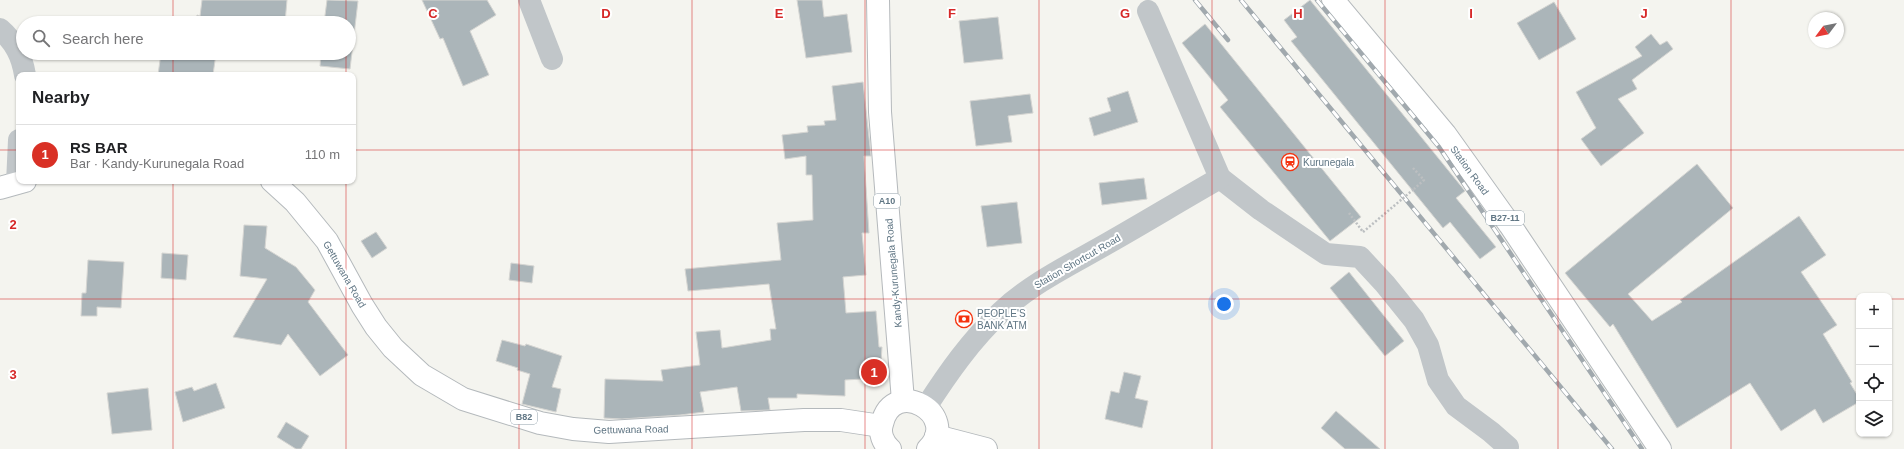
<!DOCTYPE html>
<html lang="en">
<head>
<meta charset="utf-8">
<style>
  body { margin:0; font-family:Helvetica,sans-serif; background:#f2f2f2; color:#202124 }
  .controls { position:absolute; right:12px; bottom:12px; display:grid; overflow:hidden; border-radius:8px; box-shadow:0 1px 3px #0004 }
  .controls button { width:36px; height:36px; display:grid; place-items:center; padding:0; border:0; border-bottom:1px solid #e0e0e0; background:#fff; color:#202124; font:20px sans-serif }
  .compass { position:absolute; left:1808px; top:12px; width:36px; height:36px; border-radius:50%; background:#fff; box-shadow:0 1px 3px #0004; rotate:238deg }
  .you { position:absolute; left:1224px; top:304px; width:14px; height:14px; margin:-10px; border:3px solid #fff; border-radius:50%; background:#1a73e8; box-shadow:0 0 0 6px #1a73e833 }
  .badge { display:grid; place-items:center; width:26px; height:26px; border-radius:50%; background:#d93025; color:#fff; font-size:13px; font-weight:700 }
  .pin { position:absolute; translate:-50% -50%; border:2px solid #fff; box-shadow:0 1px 4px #0006 }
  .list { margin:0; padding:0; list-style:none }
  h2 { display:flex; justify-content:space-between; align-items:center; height:52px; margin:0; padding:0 16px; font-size:17px }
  h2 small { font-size:13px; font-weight:400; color:#757577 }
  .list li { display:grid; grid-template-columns:26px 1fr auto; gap:12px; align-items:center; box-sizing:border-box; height:60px; padding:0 16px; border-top:1px solid #e0e0e0 }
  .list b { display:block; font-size:15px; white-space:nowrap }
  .list p { margin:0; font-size:13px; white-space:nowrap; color:#757577 }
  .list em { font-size:13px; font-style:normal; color:#757577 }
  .icon { flex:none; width:22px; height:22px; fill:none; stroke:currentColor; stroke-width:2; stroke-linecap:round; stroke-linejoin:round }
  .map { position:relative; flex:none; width:1904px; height:449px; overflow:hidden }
  .search { position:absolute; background:#fff; box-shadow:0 1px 3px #0004; left:16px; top:16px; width:340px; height:44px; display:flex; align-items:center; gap:10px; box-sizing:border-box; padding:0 14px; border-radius:22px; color:#757577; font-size:15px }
  .panel { position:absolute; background:#fff; box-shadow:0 1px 3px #0004; left:16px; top:72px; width:340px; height:112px; border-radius:8px }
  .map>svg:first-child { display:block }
</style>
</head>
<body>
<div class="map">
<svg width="1904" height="449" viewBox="0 0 1904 449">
  <rect width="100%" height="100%" fill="#f4f4ef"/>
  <g fill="#abb5b9" stroke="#d5d5d2">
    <polygon points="202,0 287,0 285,23 224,18 224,23 196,23 197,15 200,16"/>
    <polygon points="327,0 358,1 350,69 320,66 321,53 349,53 349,23 324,23"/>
    <polygon points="422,0 487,0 496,15 470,31 489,75 463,86 443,38 440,39"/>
    <polygon points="797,0 822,0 824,17 847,14 852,52 806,58"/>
    <polygon points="1310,0 1465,191 1456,198 1496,247 1480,259 1450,222 1443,228 1291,41 1297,37 1284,20"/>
    <polygon points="1554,2 1576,39 1539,60 1517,23"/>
    <polygon points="998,17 1003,59 964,63 959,21"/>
    <polygon points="1205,24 1361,217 1330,241 1220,107 1228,100 1182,43"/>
    <polygon points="1651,34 1660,45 1667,41 1673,49 1632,80 1637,89 1618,99 1644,133 1601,166 1581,139 1596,128 1576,92 1642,56 1635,47"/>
    <polygon points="161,53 216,53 213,75 158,75"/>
    <polygon points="863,82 871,156 864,156 869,233 862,233 866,275 843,277 846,313 876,311 879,347 882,347 880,378 845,380 845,396 797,394 797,398 768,398 770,410 741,411 737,387 700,392 704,412 680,415 622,419 604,418 605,379 663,381 661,370 700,365 696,332 720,330 722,348 771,340 770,329 776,329 769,284 688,291 685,269 781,260 777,223 813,220 812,175 806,175 806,156 785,159 782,135 808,132 807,126 825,125 824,121 836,120 832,86"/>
    <polygon points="1128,91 1138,122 1094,136 1089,118 1111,111 1107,98"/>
    <polygon points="1030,94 1033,113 1008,116 1012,142 976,146 970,101"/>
    <polygon points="1697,164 1733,208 1628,294 1652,321 1682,302 1680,300 1799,216 1826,255 1801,272 1837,325 1823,334 1852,382 1850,383 1859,398 1859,402 1823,423 1815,409 1781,431 1750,383 1677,428 1613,324 1610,327 1565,273"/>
    <polygon points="1144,178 1147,199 1102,205 1099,183"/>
    <polygon points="1017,202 1022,243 987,247 981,206"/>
    <polygon points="244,225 267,226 265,248 296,267 315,290 308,302 348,355 320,376 288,334 281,345 233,337 267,279 240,276"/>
    <polygon points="376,232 387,248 372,258 361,241"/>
    <polygon points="162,253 188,255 186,280 161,278"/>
    <polygon points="88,260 124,262 121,308 97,307 97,316 81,316 82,293 86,293"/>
    <polygon points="511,263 534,266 532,283 509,280"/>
    <polygon points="1349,272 1404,341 1385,356 1330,288"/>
    <polygon points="502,340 525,346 526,344 562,356 552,387 561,389 556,412 522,404 530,374 517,370 518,368 496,361"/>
    <polygon points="1124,372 1141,376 1135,398 1148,401 1142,428 1105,419 1111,391 1119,393"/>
    <polygon points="216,383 225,408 183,422 175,392 192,387 194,391"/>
    <polygon points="148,388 152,430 112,434 107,393"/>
    <polygon points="1336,411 1380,449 1345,449 1321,428"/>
    <polygon points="286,422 309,436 301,449 296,449 277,437"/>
  </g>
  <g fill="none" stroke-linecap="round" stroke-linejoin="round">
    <g stroke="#b4b9bc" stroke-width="24">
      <g id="major">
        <polyline points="1333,0 1445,134 1510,225 1660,449"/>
        <polyline points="272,181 295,202 327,241 362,305 376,327 393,348 422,375 463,399 540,423 573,429 609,432 804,420 841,420 881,426"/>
        <polyline points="0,188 25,181"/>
        <polyline points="936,436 986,449"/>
      </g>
    </g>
    <g stroke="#b5b9bc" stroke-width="24">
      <g id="highway">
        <polyline points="878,0 880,112 903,401"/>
        <path d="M890,449C883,443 879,433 882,424C893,375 962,415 928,449"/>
      </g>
    </g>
    <g stroke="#bcbfc1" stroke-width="2.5" stroke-dasharray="2 2" stroke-linecap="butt">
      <polyline points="1413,168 1424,180 1414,189"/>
      <polyline points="1349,213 1363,232"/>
    </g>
    <g stroke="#c1c6c9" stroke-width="22">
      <polyline points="529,0 552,59"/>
      <polyline points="1148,11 1220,178 1261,210 1326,254 1360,257 1385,284 1414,320 1428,345 1438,380 1456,406 1491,432 1508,447"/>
      <path d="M0,29C15,42 22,56 25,75"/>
      <polyline points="17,183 19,140"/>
      <path d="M926,407C948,373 971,340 1001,312C1033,282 1072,264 1110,242C1147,221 1183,199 1220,178"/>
    </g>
    <use href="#major" stroke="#fff" stroke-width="22"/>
    <use href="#highway" stroke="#fff" stroke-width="22"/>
    <g stroke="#a1a9ae" stroke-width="4.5">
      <g id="rail">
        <polyline points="1195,0 1228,40"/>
        <polyline points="1241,0 1612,449"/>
        <polyline points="1317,0 1439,147 1642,449"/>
      </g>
    </g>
    <use href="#rail" stroke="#fff" stroke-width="3" stroke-dasharray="9" stroke-linecap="butt"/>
    <polyline stroke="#bcbfc1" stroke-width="2.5" stroke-dasharray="2 2" stroke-linecap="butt" points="1363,232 1414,189"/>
  </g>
  <path fill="none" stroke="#d62828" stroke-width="1" stroke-opacity="0.55" d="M173,0V23M346,0V23M519,0V449M692,0V449M865,0V449M1039,0V449M1212,0V449M1385,0V449M1558,0V449M1731,0V449M173,53V75M346,53V75M0,150H19M353,150H1904M173,181V449M346,181V449M0,299H1859M1889,299H1904"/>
  <defs>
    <g id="station-ring" transform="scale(0.9)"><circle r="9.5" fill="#fff" stroke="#f5330f" stroke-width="1.5"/><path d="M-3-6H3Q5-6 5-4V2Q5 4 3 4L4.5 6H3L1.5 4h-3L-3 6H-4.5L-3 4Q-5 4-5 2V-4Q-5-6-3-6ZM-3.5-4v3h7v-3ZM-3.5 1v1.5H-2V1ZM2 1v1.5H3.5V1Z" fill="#f5330f"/></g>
    <g id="bank-ring" transform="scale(0.9)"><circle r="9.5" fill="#fff" stroke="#f5330f" stroke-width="1.5"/><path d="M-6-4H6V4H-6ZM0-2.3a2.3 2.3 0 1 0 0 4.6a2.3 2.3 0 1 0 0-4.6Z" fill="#f5330f"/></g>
  </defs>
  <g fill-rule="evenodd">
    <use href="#station-ring" x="1290" y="162"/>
    <use href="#bank-ring" x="964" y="319"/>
  </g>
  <g text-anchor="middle" stroke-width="4" stroke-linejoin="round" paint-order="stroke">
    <g fill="#fff" stroke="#909fa9" stroke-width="1">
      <rect x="874" y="194" width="26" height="14" rx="3"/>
      <rect x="1486" y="211" width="38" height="14" rx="3"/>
      <rect x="511" y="410" width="26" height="14" rx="3"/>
    </g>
    <g font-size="9" font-weight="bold" fill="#607684">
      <text x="887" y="204">A10</text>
      <text x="1505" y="221">B27-11</text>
      <text x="524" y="420">B82</text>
    </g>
    <g font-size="10" fill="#607684" stroke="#fff" text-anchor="start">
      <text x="1303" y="166">Kurunegala</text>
      <text x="977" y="317">PEOPLE'S<tspan x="977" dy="12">BANK ATM</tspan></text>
    </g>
    <g font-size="10" fill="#607684" stroke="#fff">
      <text transform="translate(1470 170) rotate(54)" y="4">Station Road</text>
      <text transform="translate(1077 261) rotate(-30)" y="4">Station Shortcut Road</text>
      <text transform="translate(893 273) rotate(-95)" y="4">Kandy-Kurunegala Road</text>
      <text transform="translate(345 274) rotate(60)" y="4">Gettuwana Road</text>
      <text transform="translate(631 429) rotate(-1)" y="4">Gettuwana Road</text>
    </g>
  </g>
  <g font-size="13" text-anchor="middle" font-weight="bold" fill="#d62828" stroke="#fff" stroke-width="4" stroke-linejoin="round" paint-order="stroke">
    <text x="433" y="18">C</text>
    <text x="606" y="18">D</text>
    <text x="779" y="18">E</text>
    <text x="952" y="18">F</text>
    <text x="1125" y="18">G</text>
    <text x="1298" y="18">H</text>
    <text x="1471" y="18">I</text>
    <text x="1644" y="18">J</text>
    <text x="13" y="229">2</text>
    <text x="13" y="379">3</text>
  </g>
</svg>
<div class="controls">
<button>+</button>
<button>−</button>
<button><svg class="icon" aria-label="locate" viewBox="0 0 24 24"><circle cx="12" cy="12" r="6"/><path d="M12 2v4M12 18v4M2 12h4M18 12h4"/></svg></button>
<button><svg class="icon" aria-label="layers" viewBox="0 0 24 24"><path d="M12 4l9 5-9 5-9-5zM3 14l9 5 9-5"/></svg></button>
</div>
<svg class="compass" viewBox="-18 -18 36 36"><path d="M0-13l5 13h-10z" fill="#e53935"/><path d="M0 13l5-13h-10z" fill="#757577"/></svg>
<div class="you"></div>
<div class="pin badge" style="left:874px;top:372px">1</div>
<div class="search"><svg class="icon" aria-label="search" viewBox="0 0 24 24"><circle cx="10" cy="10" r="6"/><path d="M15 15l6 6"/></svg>Search here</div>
<section class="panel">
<h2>Nearby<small></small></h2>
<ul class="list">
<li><span class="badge">1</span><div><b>RS BAR</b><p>Bar · Kandy-Kurunegala Road</p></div><em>110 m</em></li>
</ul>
</section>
</div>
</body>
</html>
